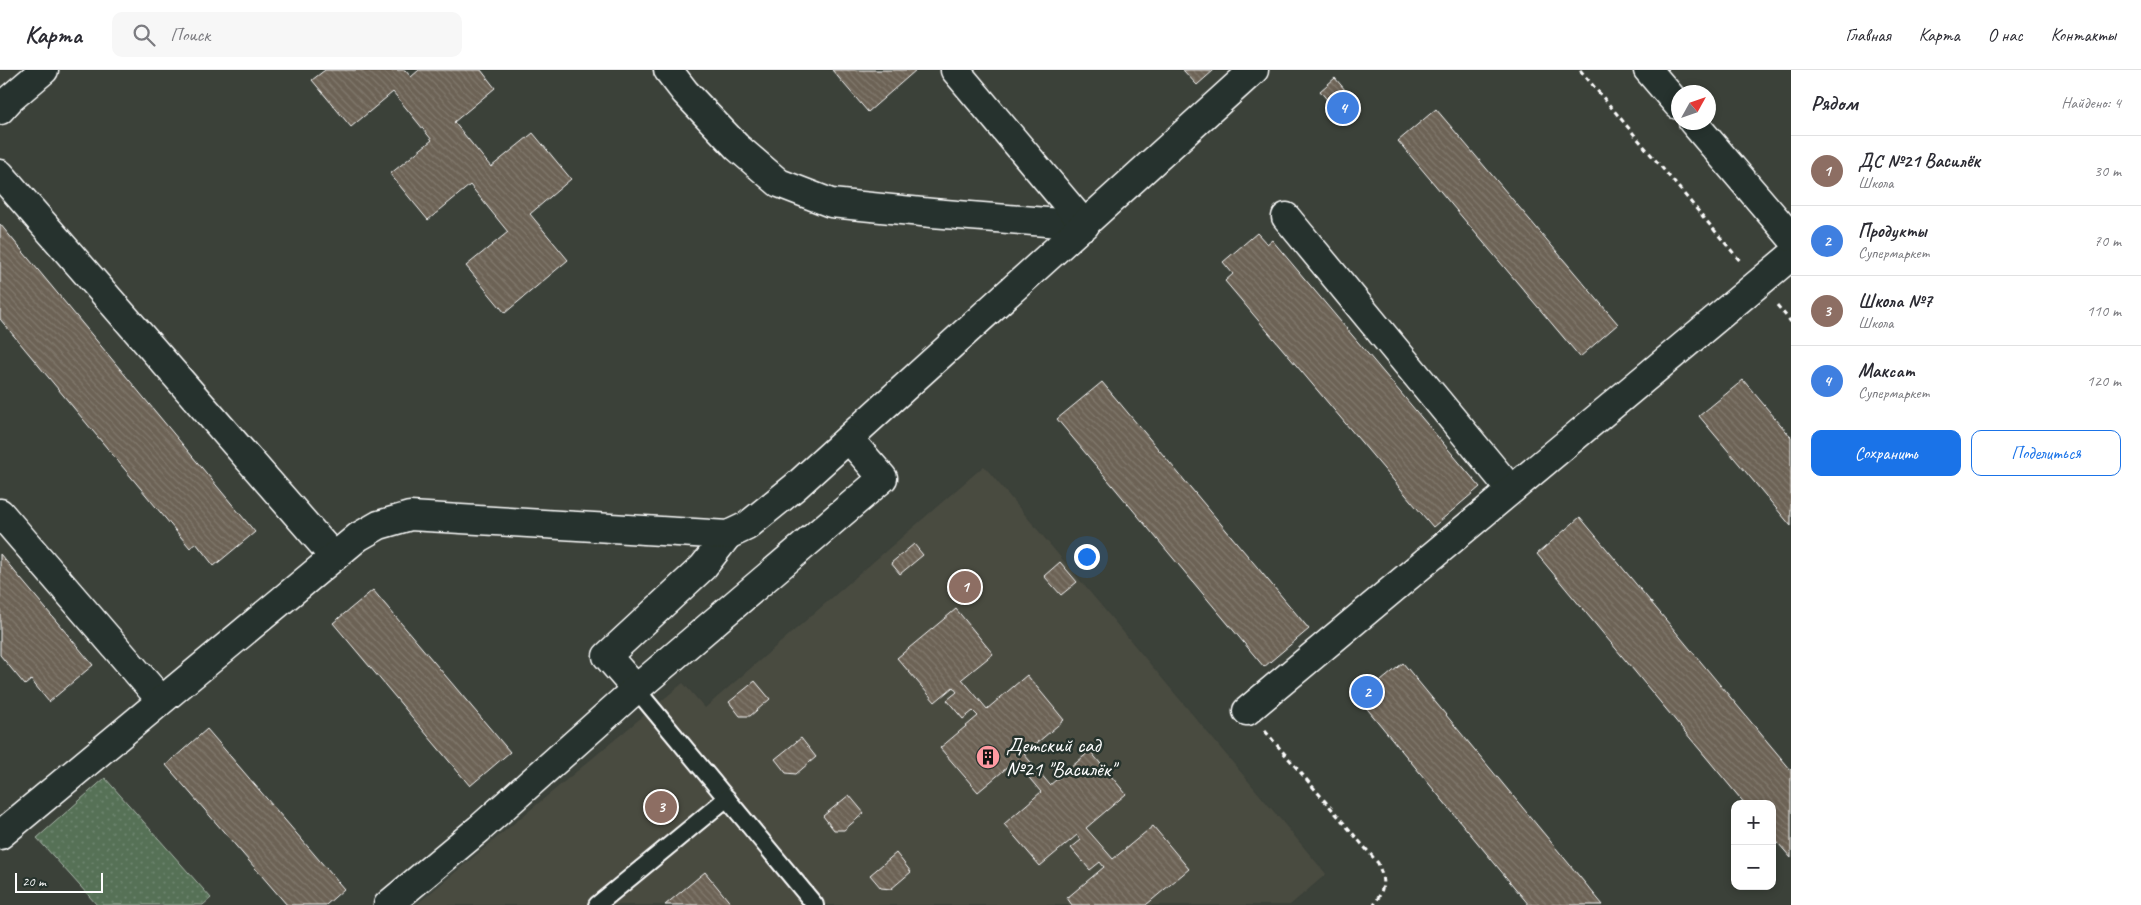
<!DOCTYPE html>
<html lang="ru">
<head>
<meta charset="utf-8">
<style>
  body { margin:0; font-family:Caveat,sans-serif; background:#f7f7f7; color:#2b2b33 }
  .controls { position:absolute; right:15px; bottom:15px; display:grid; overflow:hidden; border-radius:10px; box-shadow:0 2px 8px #0003 }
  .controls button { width:45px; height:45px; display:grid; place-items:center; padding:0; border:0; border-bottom:1px solid #e1e1e2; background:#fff; color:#2b2b33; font:25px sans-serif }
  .compass { position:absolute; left:1671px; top:15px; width:45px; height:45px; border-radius:50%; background:#fff; box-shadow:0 2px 8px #0003; rotate:50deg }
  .scale { position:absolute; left:15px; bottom:12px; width:88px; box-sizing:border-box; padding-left:5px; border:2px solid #fff; border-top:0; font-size:14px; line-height:18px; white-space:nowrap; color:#fff; -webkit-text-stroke:4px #26332d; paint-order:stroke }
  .you { position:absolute; left:1086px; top:486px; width:18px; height:18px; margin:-12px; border:4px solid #fff; border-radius:50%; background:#1a73e8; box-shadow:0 0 0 8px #1a73e833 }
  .badge { display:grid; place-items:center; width:32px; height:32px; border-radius:50%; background:#1a73e8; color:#fff; font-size:16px; font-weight:700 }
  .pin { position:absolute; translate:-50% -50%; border:2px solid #fff; box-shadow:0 1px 5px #0006 }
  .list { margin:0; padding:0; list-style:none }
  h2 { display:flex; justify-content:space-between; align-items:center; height:65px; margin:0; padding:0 20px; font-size:21px }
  h2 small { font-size:16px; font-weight:400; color:#7c7c81 }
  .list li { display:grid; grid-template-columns:32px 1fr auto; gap:15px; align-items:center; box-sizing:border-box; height:70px; padding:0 20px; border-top:1px solid #e1e1e2 }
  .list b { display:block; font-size:19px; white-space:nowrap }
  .list p { margin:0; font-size:16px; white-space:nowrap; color:#7c7c81 }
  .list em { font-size:16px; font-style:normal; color:#7c7c81 }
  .actions { display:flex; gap:10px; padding:15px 20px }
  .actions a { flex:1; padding:11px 0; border:1px solid #1a73e8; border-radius:10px; text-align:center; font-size:18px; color:#1a73e8 }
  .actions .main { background:#1a73e8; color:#fff }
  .icon { flex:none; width:28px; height:28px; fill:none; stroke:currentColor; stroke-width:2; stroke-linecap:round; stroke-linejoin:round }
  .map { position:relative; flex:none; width:1791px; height:835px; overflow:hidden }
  header { display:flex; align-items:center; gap:30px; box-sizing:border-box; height:70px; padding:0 25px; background:#fff; border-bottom:1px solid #e1e1e2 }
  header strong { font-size:24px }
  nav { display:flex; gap:28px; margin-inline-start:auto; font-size:18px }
  .search { width:350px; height:45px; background:#f7f7f7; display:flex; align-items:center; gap:12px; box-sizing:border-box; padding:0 18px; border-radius:10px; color:#7c7c81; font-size:19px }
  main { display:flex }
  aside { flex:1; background:#fff }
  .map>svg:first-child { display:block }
</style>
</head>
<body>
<header>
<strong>Карта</strong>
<div class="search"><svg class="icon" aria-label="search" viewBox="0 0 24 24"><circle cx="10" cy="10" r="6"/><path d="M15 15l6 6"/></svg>Поиск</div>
<nav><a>Главная</a><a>Карта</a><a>О нас</a><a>Контакты</a></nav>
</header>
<main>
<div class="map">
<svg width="1791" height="835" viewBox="0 0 1791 835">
  <defs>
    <pattern id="park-dots" width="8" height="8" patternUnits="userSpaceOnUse" patternTransform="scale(1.25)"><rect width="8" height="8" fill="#567157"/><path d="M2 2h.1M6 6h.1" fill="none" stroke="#6f8670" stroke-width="1.8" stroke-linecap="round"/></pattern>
    <pattern id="building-back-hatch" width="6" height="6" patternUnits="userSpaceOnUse" patternTransform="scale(1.25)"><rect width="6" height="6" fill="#6c6255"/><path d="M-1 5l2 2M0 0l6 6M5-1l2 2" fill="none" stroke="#827a6e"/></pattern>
  </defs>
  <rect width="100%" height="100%" fill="#3b4139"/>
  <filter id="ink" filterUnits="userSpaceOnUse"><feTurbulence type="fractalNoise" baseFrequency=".02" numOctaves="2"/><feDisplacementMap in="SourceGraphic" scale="10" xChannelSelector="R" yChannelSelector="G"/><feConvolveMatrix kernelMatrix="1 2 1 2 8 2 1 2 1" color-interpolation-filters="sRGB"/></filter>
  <g filter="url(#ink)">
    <polygon fill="#4a4b41" points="984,396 1326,804 1290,835 416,835 683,613 705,638"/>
    <polygon fill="url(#park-dots)" stroke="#aab8ab" points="105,708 211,828 203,835 97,835 37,768"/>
    <g fill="url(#building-back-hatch)" stroke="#fff">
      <polygon points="325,0 405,0 411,7 419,0 481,0 495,18 454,52 491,97 533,63 571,109 530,144 568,190 505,243 466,196 508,162 470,115 428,150 390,104 432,70 393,22 351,57 312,10"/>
      <polygon points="832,0 916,0 868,42"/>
      <polygon points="1183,0 1214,0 1197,15"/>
      <polygon points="1335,8 1362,40 1346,53 1320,21"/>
      <polygon points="1436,39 1618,254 1580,287 1398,71"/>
      <polygon points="0,154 255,462 214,496 196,473 190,478 0,249"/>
      <polygon points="1257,163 1267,174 1272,170 1480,417 1433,457 1225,211 1233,204 1223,192"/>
      <polygon points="1743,310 1791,367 1791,456 1699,346"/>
      <polygon points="1102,312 1309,559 1264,597 1057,349"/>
      <polygon points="1580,447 1791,700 1791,788 1772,766 1772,734 1745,734 1537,484"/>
      <polygon points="914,474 923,485 900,504 891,493"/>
      <polygon points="0,484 93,595 49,632 31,610 25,615 0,585"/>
      <polygon points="1060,492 1077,512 1061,525 1044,506"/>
      <polygon points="373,520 510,682 470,716 333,553"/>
      <polygon points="956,539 993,584 962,609 987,639 1027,605 1064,650 1024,684 1050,715 1090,681 1126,724 1086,758 1113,789 1153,756 1189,799 1146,835 1072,835 1067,828 1104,797 1100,792 1090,800 1071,778 1081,770 1077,765 1040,796 1004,754 1041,722 1015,691 978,722 940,678 978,646 973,641 963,649 947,630 957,622 953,617 935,632 897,588"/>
      <polygon points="1403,593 1603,835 1529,835 1359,629"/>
      <polygon points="755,611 770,629 750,646 740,646 729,632"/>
      <polygon points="207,659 344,819 326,835 287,835 166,695"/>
      <polygon points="801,668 816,687 796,704 786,703 775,689"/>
      <polygon points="849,725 864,743 844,760 834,760 823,746"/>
      <polygon points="896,783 911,802 891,819 881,818 870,805"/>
      <polygon points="705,802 732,835 665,835"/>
    </g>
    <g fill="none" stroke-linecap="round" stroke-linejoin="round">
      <g stroke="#fff" stroke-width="20">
        <g id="lane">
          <polyline points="636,619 815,835"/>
          <polyline points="597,835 727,728"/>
        </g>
      </g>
      <g stroke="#fff" stroke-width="31">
        <g id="street">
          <polyline points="668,0 685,22 737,77 779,113 831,133 932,143 1085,155"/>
          <polyline points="955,0 1085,155"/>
          <polyline points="0,40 10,29 44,0"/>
          <polyline points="0,104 334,487"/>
          <polyline points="1286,147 1511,420"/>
          <polyline points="0,443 161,630"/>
          <polyline points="636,619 607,586 703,497 728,465"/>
          <polyline points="1247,641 1791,186"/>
          <polyline points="0,765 358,467 379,455 410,446 728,465 747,456 795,417 1254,0"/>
          <polyline points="388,835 479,759 636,619 883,408 849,369"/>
        </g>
      </g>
      <g stroke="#fff" stroke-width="31">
        <g id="secondary">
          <polyline points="1648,0 1678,35"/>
          <polyline points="1693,52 1791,167"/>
        </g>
      </g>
      <g stroke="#fff" stroke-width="3" stroke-dasharray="5 4" stroke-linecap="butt">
        <polyline points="1580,0 1741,192"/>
        <polyline points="1777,235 1791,252"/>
        <path d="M1265,661L1378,793C1385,812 1385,818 1374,835"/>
      </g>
      <use href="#lane" stroke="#26332d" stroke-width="16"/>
      <use href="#street" stroke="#26332d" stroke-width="28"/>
      <use href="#secondary" stroke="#26332d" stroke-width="28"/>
    </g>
  </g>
  <defs>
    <g id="building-disc" transform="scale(1.25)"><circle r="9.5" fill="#ff9aa2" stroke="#26332d"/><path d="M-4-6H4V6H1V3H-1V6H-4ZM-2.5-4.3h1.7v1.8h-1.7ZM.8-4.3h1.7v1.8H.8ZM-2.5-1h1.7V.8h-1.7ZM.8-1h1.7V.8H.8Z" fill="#111"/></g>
  </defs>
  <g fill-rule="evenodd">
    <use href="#building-disc" x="988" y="687"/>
  </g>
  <g text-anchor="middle" stroke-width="5" stroke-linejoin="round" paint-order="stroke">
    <g font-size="21" fill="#fff" stroke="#26332d" text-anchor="start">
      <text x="1006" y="682">Детский сад<tspan x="1006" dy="24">№21 "Василёк"</tspan></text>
    </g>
  </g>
</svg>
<div class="controls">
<button>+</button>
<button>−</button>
</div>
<svg class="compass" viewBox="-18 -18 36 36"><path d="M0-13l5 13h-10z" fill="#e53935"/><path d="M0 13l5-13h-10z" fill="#7c7c81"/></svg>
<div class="scale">20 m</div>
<div class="you"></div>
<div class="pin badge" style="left:965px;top:517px;background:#8d6e63">1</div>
<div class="pin badge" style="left:1367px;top:622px;background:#3f7fe0">2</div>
<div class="pin badge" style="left:661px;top:737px;background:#8d6e63">3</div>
<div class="pin badge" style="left:1343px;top:38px;background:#3f7fe0">4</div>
</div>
<aside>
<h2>Рядом<small>Найдено: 4</small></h2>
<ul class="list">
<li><span class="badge" style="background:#8d6e63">1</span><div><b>ДС №21 Василёк</b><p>Школа</p></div><em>30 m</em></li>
<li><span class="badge" style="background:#3f7fe0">2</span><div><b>Продукты</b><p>Супермаркет</p></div><em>70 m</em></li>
<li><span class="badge" style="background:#8d6e63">3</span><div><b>Школа №7</b><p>Школа</p></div><em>110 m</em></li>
<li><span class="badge" style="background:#3f7fe0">4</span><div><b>Максат</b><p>Супермаркет</p></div><em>120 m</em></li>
</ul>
<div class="actions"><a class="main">Сохранить</a><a>Поделиться</a></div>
</aside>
</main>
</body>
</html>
